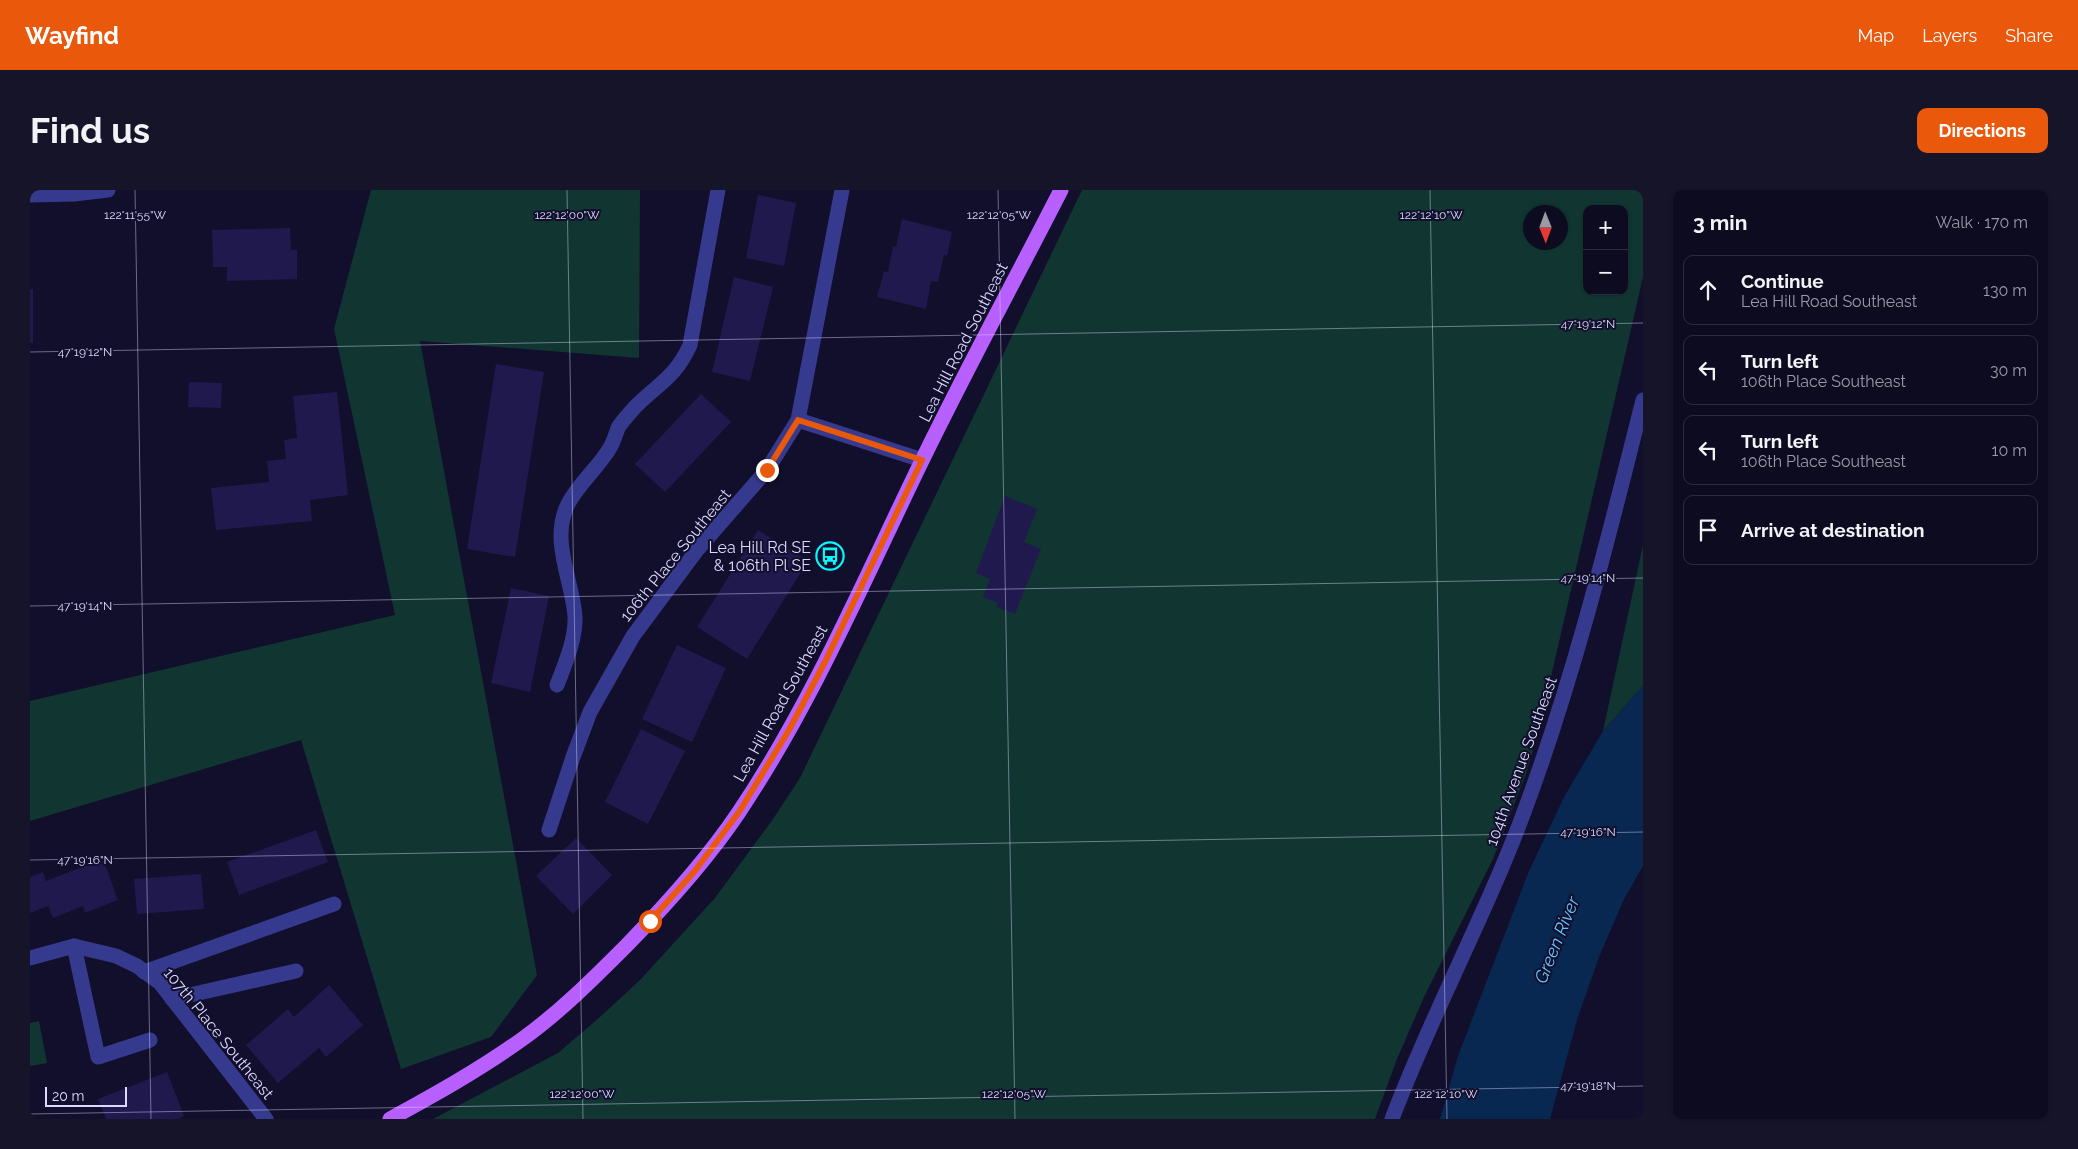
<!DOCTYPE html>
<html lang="en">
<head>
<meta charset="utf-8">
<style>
  body { margin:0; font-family:Raleway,sans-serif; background:#161429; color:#f1f3f6 }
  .controls { position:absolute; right:15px; top:15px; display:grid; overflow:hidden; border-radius:10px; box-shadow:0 1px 4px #0004 }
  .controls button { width:45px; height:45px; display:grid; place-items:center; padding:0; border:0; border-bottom:1px solid #2d2b3e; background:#0d0b20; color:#f1f3f6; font:25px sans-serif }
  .compass { position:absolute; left:1493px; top:15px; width:45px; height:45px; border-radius:50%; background:#0d0b20; box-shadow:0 1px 4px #0004; rotate:179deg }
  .scale { position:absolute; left:15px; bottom:12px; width:82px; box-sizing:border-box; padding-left:5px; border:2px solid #dbd9ff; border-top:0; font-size:14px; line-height:18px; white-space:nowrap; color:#dbd9ff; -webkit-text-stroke:4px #110f2b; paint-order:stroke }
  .stop { position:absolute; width:15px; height:15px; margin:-11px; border:4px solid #ea580c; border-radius:50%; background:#fff }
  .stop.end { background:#ea580c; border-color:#fff; box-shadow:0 1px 5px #0008 }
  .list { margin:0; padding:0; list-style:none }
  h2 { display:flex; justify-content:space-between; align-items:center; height:65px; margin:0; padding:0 20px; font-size:21px }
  h2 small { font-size:16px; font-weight:400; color:#9a9ba5 }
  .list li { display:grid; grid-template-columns:32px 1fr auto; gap:15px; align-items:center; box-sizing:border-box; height:70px; margin:0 10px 10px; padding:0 10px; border:1px solid #2d2b3e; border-radius:10px }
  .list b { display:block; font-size:19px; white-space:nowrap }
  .list p { margin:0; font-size:16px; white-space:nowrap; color:#9a9ba5 }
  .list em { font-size:16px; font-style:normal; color:#9a9ba5 }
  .icon { flex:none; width:28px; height:28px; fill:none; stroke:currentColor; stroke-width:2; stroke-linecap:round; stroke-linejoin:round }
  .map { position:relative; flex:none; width:1613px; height:929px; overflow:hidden; border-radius:10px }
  header { display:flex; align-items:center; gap:30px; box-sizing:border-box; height:70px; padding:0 25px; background:#ea580c; color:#fff }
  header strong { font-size:24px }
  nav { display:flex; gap:28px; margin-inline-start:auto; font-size:18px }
  .intro { display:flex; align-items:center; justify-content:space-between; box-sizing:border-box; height:120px; padding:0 30px }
  h1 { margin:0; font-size:35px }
  .button { padding:12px 22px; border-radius:10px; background:#ea580c; color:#fff; font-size:18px; font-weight:700 }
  main { display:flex; gap:30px; padding:0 30px }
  aside { flex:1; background:#0d0b20; border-radius:10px; box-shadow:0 1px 4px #0004 }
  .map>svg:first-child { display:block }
</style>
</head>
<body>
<header>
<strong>Wayfind</strong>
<nav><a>Map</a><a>Layers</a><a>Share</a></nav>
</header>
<div class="intro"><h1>Find us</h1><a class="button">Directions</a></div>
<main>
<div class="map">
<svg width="1613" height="929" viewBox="0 0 1613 929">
  <rect width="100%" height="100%" fill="#110f2b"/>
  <g fill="#113632" fill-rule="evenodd">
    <polygon points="341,0 610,0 609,168 390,151 507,785 461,847 371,879 271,550 0,631 0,511 365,425 304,139"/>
    <path d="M1052,0H1613V87L1509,539L1496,584L1463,669L1394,807L1367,869L1345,929H403L528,863L570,827L610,790L685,708L743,629L770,588ZM1557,19H1594V101H1557ZM1500,22H1530V52H1500Z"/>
    <polygon points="1613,355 1613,496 1573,541"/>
    <polygon points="9,831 17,873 0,876 0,833"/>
  </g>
  <polygon fill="#082851" points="1613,496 1613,676 1594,709 1569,767 1547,830 1520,929 1410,929 1428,866 1499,681 1534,607 1573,541"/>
  <g fill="#20194e">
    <polygon points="728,5 766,13 754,76 716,68"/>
    <polygon points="872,29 922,42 917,66 914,65 908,92 901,91 896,119 847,107 854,81 858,82 863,56 866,57"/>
    <polygon points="260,38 261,60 267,60 267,89 197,91 197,77 183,77 182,40"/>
    <polygon points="704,87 743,97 720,191 682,182"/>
    <rect x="0" y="99" width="3" height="54"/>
    <polygon points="466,174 514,182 485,367 437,359"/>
    <polygon points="159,192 192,193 191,218 158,217"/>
    <polygon points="307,202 318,305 280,310 282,331 186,340 181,298 239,292 237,271 256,269 254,250 267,248 263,206"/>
    <polygon points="671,204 701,232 635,302 605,274"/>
    <polygon points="975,306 1007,319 994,352 1011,359 985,424 967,417 968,413 953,407 960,389 946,383"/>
    <polygon points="728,340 778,371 717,469 667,437"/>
    <polygon points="481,398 519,406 500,502 461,493"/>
    <polygon points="647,455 696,478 662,552 612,529"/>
    <polygon points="611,539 655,561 618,634 575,612"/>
    <polygon points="286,640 298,672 209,705 197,672"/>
    <polygon points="546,648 582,685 543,724 506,686"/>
    <polygon points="73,669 88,710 55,723 53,716 23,728 18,716 0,723 0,687 13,682 16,691"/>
    <polygon points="171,684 174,719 107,724 104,689"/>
    <polygon points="299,795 333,835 296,867 289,858 248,893 216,855 258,819 264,827"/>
    <polygon points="137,882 154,926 148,929 76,929 68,909"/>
  </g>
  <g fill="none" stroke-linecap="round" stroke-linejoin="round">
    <g stroke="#363a8e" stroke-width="15">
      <polyline points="0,5 44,4 78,0"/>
      <polyline points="768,230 892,270"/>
      <path d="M527,495C535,474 546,449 545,426C542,389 520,350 538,314C549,293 570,276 581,256C584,250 586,244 588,238C592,231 600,223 605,217C629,193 645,188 660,155L688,0"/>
      <polyline points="519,640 543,567 560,522 603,446 667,360 737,280 768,230 812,0"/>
      <polyline points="44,756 68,867 120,850"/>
      <polyline points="0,768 44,756 86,766 107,776 130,793 236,929"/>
      <polyline points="114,782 304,714"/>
      <polyline points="142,809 266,781"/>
      <path d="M1362,929C1401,825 1455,727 1494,622C1544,488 1578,349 1613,210"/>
    </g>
    <path stroke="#b760ff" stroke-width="15" d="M360,929C404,905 449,880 491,850C529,823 563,789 596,756C637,714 677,670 709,622C780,516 831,397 886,283C932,187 983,94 1031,0"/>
  </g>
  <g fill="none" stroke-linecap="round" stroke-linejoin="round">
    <polyline stroke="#ea580c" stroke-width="6" points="620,731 664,682 709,622 759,540 795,472 892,270 768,230 737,280"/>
  </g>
  <path fill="none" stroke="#dbd9ff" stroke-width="1" stroke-opacity="0.45" d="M105,0L121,929M537,0L553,929M968,0L985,929M1400,0L1417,929M0,162L1613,133M0,416L1613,388M0,670L1613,642M0,924L1613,896"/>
  <defs>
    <g id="bus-ring" transform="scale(1.4375)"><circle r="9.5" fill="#110f2b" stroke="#05f9ff" stroke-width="1.5"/><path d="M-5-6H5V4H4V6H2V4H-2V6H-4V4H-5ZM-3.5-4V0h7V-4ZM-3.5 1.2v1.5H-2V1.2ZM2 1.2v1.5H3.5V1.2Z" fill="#05f9ff"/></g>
  </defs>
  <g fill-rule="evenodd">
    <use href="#bus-ring" x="800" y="366"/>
  </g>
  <g text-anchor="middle" stroke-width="4" stroke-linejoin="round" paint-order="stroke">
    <g font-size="16" fill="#dbd9ff" stroke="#110f2b">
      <text transform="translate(933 152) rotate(-63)" y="6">Lea Hill Road Southeast</text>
      <text transform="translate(645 365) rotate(-51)" y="6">106th Place Southeast</text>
      <text transform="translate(750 513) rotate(-61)" y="6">Lea Hill Road Southeast</text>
      <text transform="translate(1491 571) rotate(-70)" y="6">104th Avenue Southeast</text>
      <text transform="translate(189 843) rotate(51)" y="6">107th Place Southeast</text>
    </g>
    <g font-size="16" fill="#dbd9ff" stroke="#110f2b" text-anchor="end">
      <text x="781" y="363">Lea Hill Rd SE<tspan x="781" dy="18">&amp; 106th Pl SE</tspan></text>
    </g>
    <g font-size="18" font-style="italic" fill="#67c4ff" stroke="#110f2b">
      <text transform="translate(1527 750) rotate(-68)" y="6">Green River</text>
    </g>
  </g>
  <g font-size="12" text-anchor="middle" fill="#dbd9ff" stroke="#110f2b" stroke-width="4" stroke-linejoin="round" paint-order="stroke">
    <text x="105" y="29">122°11'55"W</text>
    <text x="537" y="29">122°12'00"W</text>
    <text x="969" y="29">122°12'05"W</text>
    <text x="1401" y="29">122°12'10"W</text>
    <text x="1558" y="138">47°19'12"N</text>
    <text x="55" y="166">47°19'12"N</text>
    <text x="1558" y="392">47°19'14"N</text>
    <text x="55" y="420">47°19'14"N</text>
    <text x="1558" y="646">47°19'16"N</text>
    <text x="55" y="674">47°19'16"N</text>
    <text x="1558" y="900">47°19'18"N</text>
    <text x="552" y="908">122°12'00"W</text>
    <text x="984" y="908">122°12'05"W</text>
    <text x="1416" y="908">122°12'10"W</text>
  </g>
</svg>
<div class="controls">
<button>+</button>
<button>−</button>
</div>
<svg class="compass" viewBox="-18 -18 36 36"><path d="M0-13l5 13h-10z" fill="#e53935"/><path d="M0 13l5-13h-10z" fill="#9a9ba5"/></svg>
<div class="scale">20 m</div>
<div class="stop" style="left:620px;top:731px"></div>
<div class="stop end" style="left:737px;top:280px"></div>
</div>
<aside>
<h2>3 min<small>Walk · 170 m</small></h2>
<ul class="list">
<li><svg class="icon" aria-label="ahead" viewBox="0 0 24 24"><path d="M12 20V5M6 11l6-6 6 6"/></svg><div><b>Continue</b><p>Lea Hill Road Southeast</p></div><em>130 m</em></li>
<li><svg class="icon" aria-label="left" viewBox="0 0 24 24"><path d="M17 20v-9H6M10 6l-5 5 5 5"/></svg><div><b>Turn left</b><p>106th Place Southeast</p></div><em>30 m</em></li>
<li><svg class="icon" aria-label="left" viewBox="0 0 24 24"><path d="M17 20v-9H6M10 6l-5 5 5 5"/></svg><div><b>Turn left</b><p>106th Place Southeast</p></div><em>10 m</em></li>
<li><svg class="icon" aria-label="arrive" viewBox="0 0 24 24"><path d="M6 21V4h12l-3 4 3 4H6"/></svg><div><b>Arrive at destination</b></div></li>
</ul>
</aside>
</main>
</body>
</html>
